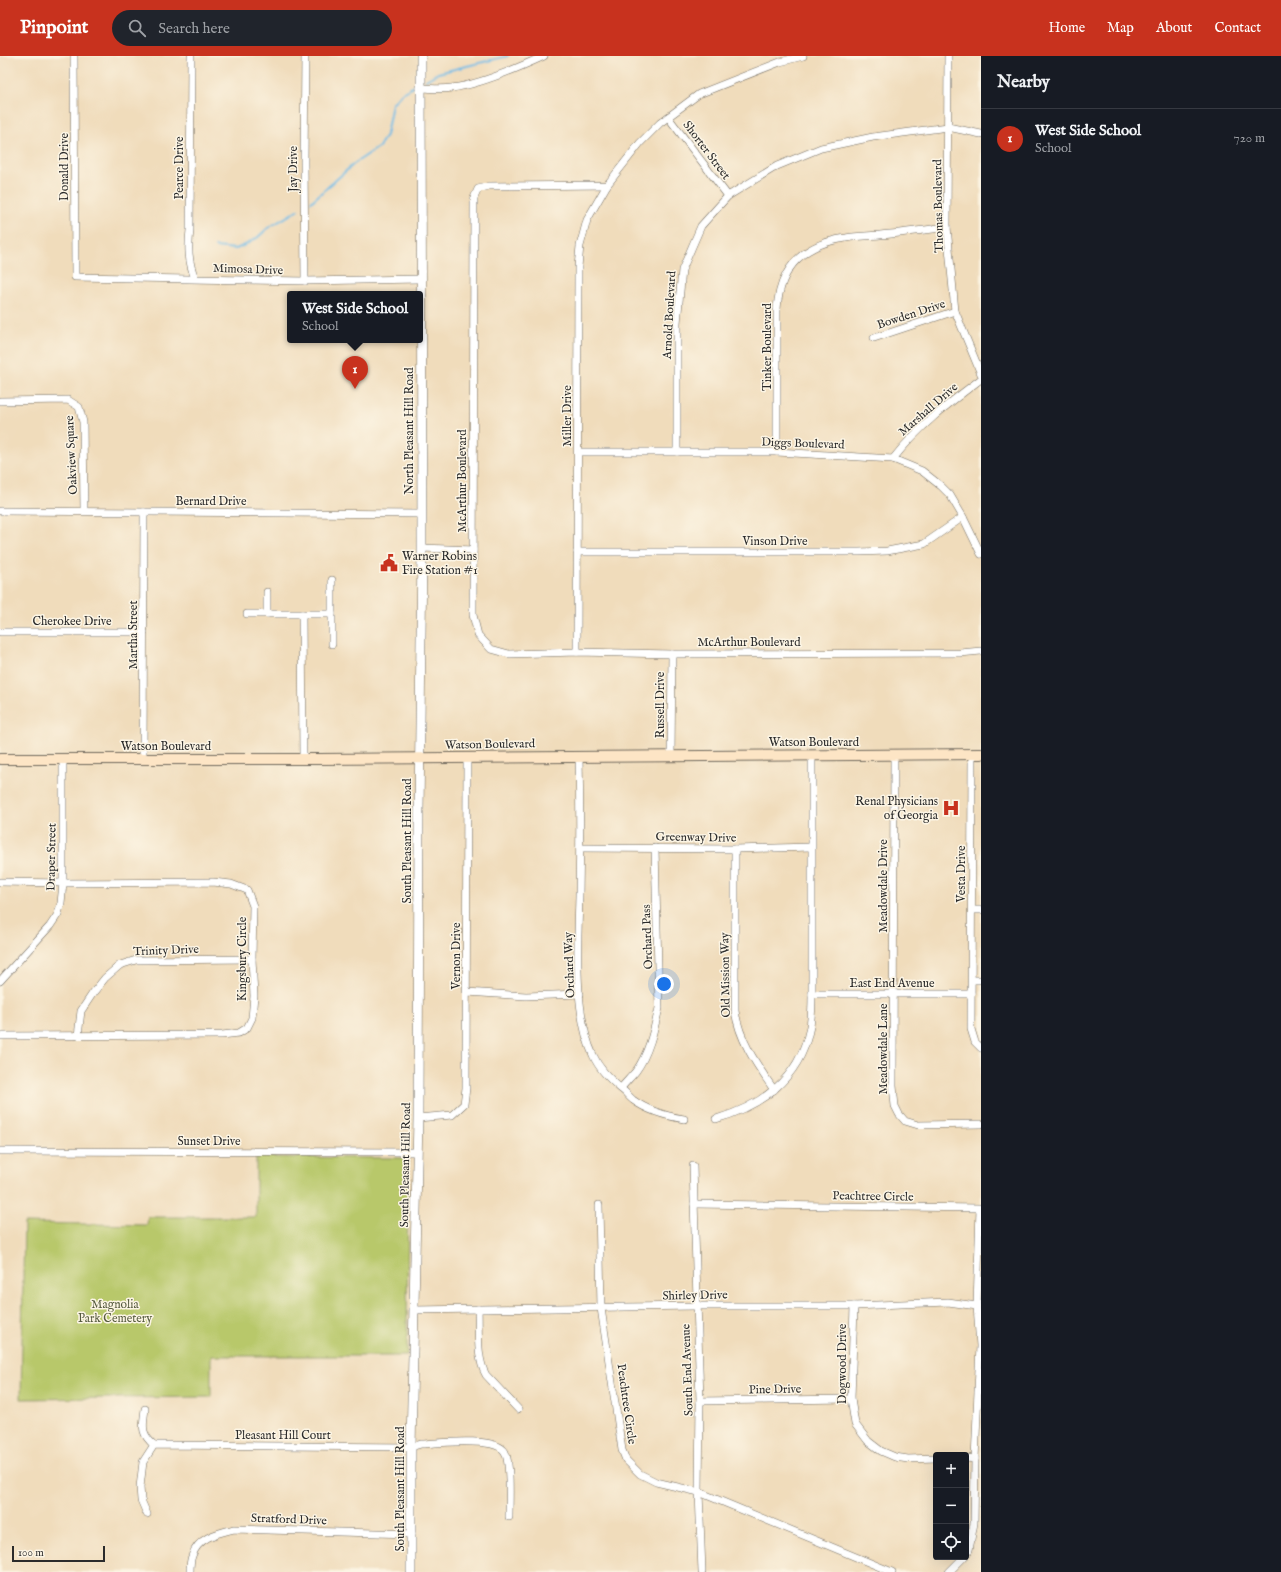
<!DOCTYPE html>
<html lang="en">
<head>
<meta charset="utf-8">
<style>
  body { margin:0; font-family:"IM FELL English",serif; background:#20242c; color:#f1f3f6 }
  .controls { position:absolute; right:12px; bottom:12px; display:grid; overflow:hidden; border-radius:4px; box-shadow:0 4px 16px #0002 }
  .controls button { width:36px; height:36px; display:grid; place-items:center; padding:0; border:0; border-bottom:1px solid #363941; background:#171b24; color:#f1f3f6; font:20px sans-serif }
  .scale { position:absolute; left:12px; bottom:10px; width:93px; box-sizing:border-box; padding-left:4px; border:2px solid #2b2b2b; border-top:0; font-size:11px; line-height:14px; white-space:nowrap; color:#2b2b2b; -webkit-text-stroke:3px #fcf5e5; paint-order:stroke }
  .you { position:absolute; left:664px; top:928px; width:14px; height:14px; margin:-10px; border:3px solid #fff; border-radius:50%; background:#1a73e8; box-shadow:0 0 0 6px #1a73e833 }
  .badge { display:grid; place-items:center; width:26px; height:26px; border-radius:50%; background:#c8321e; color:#fff; font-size:13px; font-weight:700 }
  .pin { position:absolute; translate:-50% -33px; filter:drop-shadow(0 1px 2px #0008) }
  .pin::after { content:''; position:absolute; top:21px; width:14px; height:12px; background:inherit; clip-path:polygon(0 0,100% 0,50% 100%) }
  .popup { position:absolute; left:287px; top:235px; width:136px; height:52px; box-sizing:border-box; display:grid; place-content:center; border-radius:4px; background:#171b24; filter:drop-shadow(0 1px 3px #0005); font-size:13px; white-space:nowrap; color:#9ea1a6 }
  .popup b { font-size:15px; color:#f1f3f6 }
  .popup::after { content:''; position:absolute; left:50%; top:100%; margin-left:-8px; border:8px solid transparent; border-top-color:#171b24 }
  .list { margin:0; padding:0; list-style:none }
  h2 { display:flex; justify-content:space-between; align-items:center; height:52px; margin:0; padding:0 16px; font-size:17px }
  h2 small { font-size:13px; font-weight:400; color:#9ea1a6 }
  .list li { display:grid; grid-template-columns:26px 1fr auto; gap:12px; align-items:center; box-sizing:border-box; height:60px; padding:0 16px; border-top:1px solid #363941 }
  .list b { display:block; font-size:15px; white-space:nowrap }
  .list p { margin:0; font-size:13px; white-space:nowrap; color:#9ea1a6 }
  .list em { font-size:13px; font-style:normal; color:#9ea1a6 }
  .icon { flex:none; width:22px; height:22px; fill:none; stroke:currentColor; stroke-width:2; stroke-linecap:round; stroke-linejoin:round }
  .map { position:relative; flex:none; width:981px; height:1516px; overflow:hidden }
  header { display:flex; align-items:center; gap:24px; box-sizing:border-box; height:56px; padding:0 20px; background:#c8321e; color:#fff }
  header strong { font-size:19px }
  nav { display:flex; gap:22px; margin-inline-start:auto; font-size:14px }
  .search { width:280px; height:36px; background:#20242c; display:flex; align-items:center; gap:10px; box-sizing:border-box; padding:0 14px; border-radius:22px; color:#9ea1a6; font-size:15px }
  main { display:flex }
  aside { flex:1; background:#171b24 }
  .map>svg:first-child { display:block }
</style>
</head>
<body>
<header>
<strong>Pinpoint</strong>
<div class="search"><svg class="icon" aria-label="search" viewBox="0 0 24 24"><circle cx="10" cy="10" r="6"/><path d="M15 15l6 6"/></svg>Search here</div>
<nav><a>Home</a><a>Map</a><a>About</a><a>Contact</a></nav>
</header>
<main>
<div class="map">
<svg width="981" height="1516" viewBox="0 0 981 1516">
  <rect width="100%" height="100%" fill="#fcf5e5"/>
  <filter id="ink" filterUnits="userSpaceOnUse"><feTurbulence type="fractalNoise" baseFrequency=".025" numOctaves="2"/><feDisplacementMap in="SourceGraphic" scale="8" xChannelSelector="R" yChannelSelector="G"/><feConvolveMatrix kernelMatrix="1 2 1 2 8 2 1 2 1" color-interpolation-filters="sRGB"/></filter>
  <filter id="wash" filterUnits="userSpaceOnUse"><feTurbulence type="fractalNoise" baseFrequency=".012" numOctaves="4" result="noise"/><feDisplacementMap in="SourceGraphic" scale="16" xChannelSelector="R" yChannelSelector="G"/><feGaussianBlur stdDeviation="0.9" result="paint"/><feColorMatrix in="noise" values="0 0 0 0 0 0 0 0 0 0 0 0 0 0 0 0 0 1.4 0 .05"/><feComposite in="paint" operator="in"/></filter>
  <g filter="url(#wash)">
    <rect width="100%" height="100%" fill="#f0dcbb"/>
    <polygon fill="#b8c86b" stroke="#727a4b" points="256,1101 408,1102 407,1300 211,1300 211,1341 21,1343 24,1167 147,1169 148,1161 256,1161"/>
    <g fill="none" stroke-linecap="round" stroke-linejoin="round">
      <g stroke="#6dbbe7" stroke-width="2">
        <polyline points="426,24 438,17 508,0"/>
        <polyline points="311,146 355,107 379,91 386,79 392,48 402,37 415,30"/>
        <polyline points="215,191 236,193 245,189 257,182 268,172 298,154"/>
      </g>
    </g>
  </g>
  <g filter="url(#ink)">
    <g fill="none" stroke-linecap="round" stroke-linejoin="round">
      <g stroke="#70695d" stroke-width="8">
        <g id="minor">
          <polyline points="74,0 75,221 305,225 420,223"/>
          <path d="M191,0L190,174C188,191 188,206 195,222"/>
          <polyline points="803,0 780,6 699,38 660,67 640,87 607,129 489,130 478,133 474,142 473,559 478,579 491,593 509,598 577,596 672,598 960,597 981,595"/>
          <polyline points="948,0 947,171 955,255 981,318"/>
          <path d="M420,32C430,32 441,34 451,32C479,29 518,12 544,0"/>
          <polyline points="668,61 728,140"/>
          <polyline points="305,225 304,106 305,0"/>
          <polyline points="874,282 955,255"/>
          <polyline points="0,345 68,344 79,351 83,366 84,455"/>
          <polyline points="578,396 777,396 893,403 922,415 941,430 950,439 963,461 981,498"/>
          <polyline points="677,396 677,267 682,214 701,170 718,151 728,140 777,110 821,92 873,81 948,71 981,78"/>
          <path d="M777,396V253C780,210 804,188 846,182C857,180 869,180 880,179C902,177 925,174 947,171"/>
          <path d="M893,403C918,371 949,347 981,323"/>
          <polyline points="0,455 421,458"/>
          <polyline points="422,492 473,494"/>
          <polyline points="577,496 859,496 887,495 924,488 963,461"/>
          <polyline points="247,558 302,558 303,703"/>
          <polyline points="267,558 267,536"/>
          <polyline points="302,558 332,558 332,524"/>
          <polyline points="0,576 144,576"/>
          <polyline points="332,588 332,558"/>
          <polyline points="577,596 578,211 580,190 587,164 607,129"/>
          <polyline points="894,699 893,1030 895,1050 899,1058 905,1065 918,1069 981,1068"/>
          <polyline points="972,699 971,973 975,986 981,992"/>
          <polyline points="671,700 672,598"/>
          <path d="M579,701C580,747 580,794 579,840C578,887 573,956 593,999C599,1013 609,1022 620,1032C625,1035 628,1040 633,1044C648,1055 666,1060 684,1063"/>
          <polyline points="143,703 144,456"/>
          <polyline points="580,792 735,793 811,791"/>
          <path d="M735,793V955C740,986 757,1009 774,1034"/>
          <polyline points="0,826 63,827 213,826 231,828 247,834 253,850 252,903 254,940 252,962 247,972 239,977 222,979 0,980"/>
          <polyline points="972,854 981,854"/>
          <polyline points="972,924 981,924"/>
          <polyline points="0,925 50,870 58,858 61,847 63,827 63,703"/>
          <polyline points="467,936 526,940 580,938"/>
          <polyline points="812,938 971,938"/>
          <polyline points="78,980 81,955 93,937 105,922 120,909 136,904 252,903"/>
          <path d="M621,1032C626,1026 631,1021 636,1015C649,997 654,974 659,952L655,792"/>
          <polyline points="418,1062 452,1059 464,1048 466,1032 467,702"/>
          <path d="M716,1063C761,1050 799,1023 809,975C812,963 812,950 812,938V699"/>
          <polyline points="0,1095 417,1096"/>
          <polyline points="693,1110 700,1345 699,1436 702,1516"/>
          <polyline points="694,1148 980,1152 977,1250 980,1290 975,1403 974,1467 969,1494 966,1499"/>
          <polyline points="599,1149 601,1252 622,1394 626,1404 640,1418 656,1426 699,1436 892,1516"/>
          <polyline points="854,1250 851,1343 855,1368 868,1385 881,1395 895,1401 908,1403 936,1402"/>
          <path d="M478,1253C479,1273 476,1302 486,1319L518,1353"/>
          <polyline points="414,1254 696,1250 854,1250 948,1246 977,1250"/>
          <polyline points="700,1345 851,1343"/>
          <path d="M145,1353C143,1370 140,1377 154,1389"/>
          <polyline points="966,1402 975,1403"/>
          <path d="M147,1458L141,1444L140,1431L143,1406L154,1389L411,1391L421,1388C438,1387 496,1380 505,1396C511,1408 509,1446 509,1461"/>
          <path d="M190,1516C190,1511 190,1505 192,1500C198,1481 218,1477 234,1473L412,1478"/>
          <polyline points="949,1516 964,1501"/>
        </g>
      </g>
      <g stroke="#70695d" stroke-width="10">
        <polyline id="tertiary" points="411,1516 411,1391 418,1062 419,758 422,492 421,0"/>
      </g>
      <g stroke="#70695d" stroke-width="12">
        <polyline id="secondary" points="0,703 319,703 981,698"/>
      </g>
      <use href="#minor" stroke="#fff" stroke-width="7"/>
      <use href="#tertiary" stroke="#fff" stroke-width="9"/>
      <use href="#secondary" stroke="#fde5c5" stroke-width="10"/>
    </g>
  </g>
  <defs>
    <g id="civic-bare" transform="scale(1.38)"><path d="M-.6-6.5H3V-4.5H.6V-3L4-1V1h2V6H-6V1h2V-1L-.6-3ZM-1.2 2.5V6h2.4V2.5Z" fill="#c8321e" stroke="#fcf5e5" stroke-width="2.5" paint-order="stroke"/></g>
    <g id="hospital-bare" transform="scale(1.38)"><path d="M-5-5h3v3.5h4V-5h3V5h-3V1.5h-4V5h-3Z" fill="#c8321e" stroke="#fcf5e5" stroke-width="2.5" paint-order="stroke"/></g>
  </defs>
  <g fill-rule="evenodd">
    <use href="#civic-bare" x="389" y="507"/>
    <use href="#hospital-bare" x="951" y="752"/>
  </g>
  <g text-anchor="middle" stroke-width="3" stroke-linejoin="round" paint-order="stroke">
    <g font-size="12" fill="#2b2b2b" stroke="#fcf5e5">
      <text transform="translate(707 94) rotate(53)" y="4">Shorter Street</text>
      <text transform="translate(64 111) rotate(-90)" y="4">Donald Drive</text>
      <text transform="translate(179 112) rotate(-90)" y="4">Pearce Drive</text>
      <text transform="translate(293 113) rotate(-90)" y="4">Jay Drive</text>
      <text transform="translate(938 150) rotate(-91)" y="4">Thomas Boulevard</text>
      <text transform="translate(248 213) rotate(2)" y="4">Mimosa Drive</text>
      <text transform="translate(911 258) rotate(-18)" y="4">Bowden Drive</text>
      <text transform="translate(669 259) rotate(-87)" y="4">Arnold Boulevard</text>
      <text transform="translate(767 291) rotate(-90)" y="4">Tinker Boulevard</text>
      <text transform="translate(928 353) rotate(-41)" y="4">Marshall Drive</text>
      <text transform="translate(567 360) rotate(-90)" y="4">Miller Drive</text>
      <text transform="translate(409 375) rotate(-90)" y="4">North Pleasant Hill Road</text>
      <text transform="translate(803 387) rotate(2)" y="4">Diggs Boulevard</text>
      <text transform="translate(71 399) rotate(-93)" y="4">Oakview Square</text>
      <text transform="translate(462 425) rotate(-90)" y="4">McArthur Boulevard</text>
      <text x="211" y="449">Bernard Drive</text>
      <text x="775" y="489">Vinson Drive</text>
      <text x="72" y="569">Cherokee Drive</text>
      <text transform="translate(133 579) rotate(-90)" y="4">Martha Street</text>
      <text x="749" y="590">McArthur Boulevard</text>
      <text transform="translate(660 649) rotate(-90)" y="4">Russell Drive</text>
      <text x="814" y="690">Watson Boulevard</text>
      <text transform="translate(490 688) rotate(-1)" y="4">Watson Boulevard</text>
      <text x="166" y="694">Watson Boulevard</text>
      <text transform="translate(696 781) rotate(1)" y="4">Greenway Drive</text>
      <text transform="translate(407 785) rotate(-90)" y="4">South Pleasant Hill Road</text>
      <text transform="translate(51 801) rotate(-89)" y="4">Draper Street</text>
      <text transform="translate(961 818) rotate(-90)" y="4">Vesta Drive</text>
      <text transform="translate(883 830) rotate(-90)" y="4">Meadowdale Drive</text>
      <text transform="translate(647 881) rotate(-92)" y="4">Orchard Pass</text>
      <text transform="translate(166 894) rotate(-2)" y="4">Trinity Drive</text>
      <text transform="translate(456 900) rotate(-90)" y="4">Vernon Drive</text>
      <text transform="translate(242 903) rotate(-90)" y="4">Kingsbury Circle</text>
      <text transform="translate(569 909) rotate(-92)" y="4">Orchard Way</text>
      <text transform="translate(725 919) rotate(-91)" y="4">Old Mission Way</text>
      <text x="892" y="931">East End Avenue</text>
      <text transform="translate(883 993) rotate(-90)" y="4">Meadowdale Lane</text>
      <text x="209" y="1089">Sunset Drive</text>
      <text transform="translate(405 1109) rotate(-89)" y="4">South Pleasant Hill Road</text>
      <text transform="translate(873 1140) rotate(1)" y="4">Peachtree Circle</text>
      <text transform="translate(695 1239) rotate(-1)" y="4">Shirley Drive</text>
      <text transform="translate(842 1308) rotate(-90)" y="4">Dogwood Drive</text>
      <text transform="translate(687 1314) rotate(-92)" y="4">South End Avenue</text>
      <text transform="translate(775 1333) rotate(-1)" y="4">Pine Drive</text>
      <text transform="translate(627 1348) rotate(82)" y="4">Peachtree Circle</text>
      <text x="283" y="1383">Pleasant Hill Court</text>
      <text transform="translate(400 1433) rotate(-90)" y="4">South Pleasant Hill Road</text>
      <text transform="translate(289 1463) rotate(2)" y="4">Stratford Drive</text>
    </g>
    <g font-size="12" fill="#2b2b2b" stroke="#fcf5e5" text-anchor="start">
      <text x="402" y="504">Warner Robins<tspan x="402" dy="14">Fire Station #1</tspan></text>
      <text x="938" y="749" text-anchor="end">Renal Physicians<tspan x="938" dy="14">of Georgia</tspan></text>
    </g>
    <g font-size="12" fill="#555a3e" stroke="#fcf5e5">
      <text x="115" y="1252">Magnolia<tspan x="115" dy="14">Park Cemetery</tspan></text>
    </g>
  </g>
</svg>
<div class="controls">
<button>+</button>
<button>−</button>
<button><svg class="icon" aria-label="locate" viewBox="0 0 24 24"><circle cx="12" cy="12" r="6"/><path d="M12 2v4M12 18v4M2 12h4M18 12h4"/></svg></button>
</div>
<div class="scale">100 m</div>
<div class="you"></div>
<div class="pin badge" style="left:355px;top:333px">1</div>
<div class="popup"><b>West Side School</b>School</div>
</div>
<aside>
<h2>Nearby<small></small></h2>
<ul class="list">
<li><span class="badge">1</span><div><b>West Side School</b><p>School</p></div><em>720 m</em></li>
</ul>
</aside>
</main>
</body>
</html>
